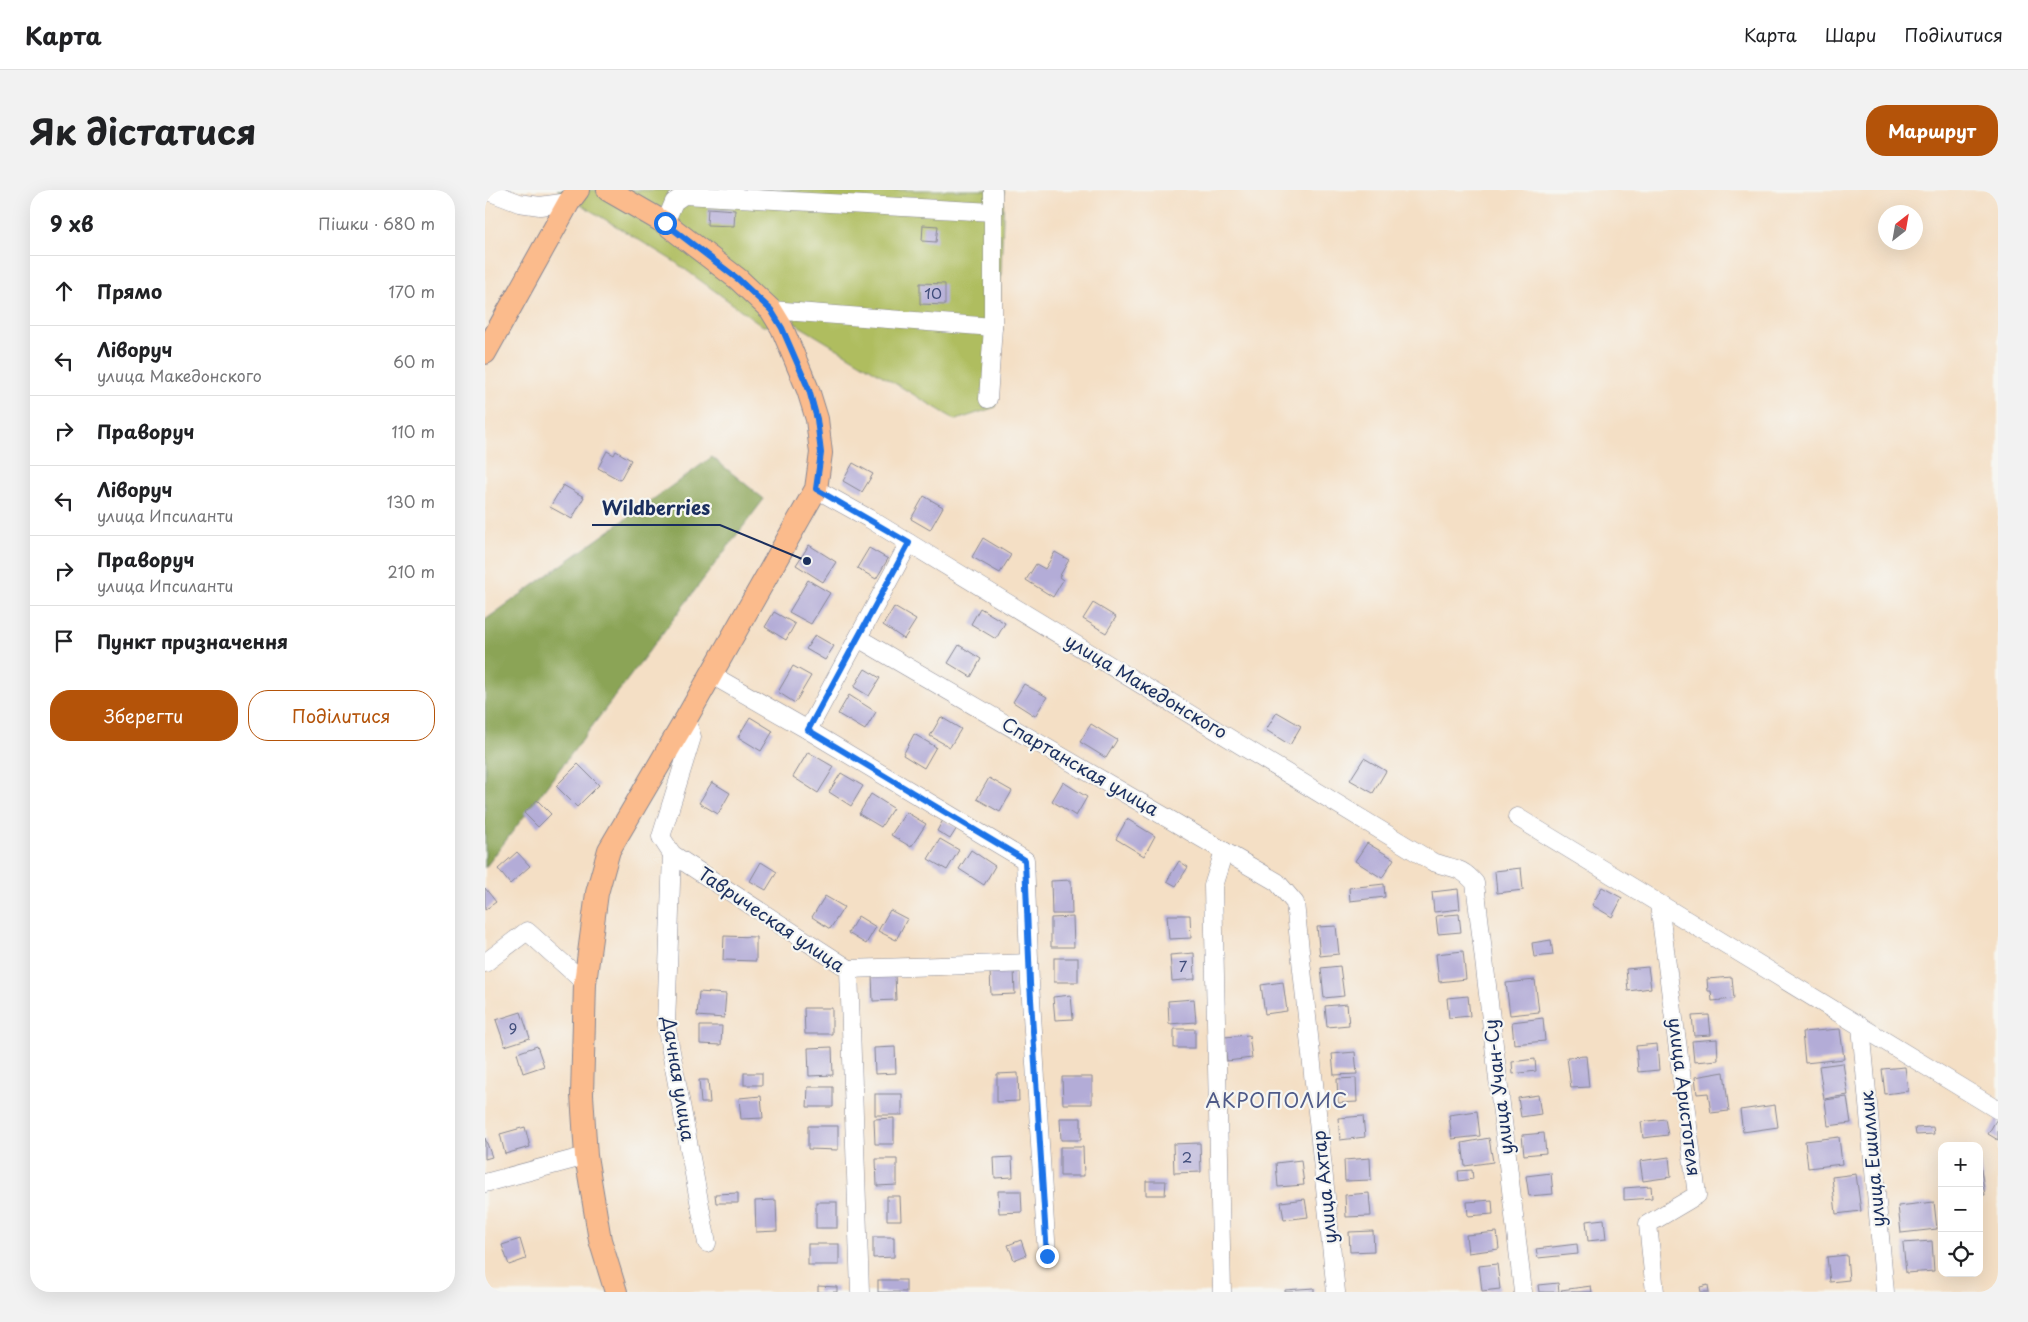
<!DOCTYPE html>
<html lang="uk">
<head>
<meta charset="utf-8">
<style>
  body { margin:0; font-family:"Playpen Sans",sans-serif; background:#f2f2f2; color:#202124 }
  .controls { position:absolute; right:15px; bottom:15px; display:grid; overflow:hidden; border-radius:10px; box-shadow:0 5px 20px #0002 }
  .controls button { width:45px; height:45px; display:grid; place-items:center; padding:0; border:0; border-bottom:1px solid #e0e0e0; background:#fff; color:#202124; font:25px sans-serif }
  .compass { position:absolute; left:1393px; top:15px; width:45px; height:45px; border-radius:50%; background:#fff; box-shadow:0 5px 20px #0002; rotate:31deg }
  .stop { position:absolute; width:15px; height:15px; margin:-11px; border:4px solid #1a73e8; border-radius:50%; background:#fff }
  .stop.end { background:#1a73e8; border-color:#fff; box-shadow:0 1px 5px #0008 }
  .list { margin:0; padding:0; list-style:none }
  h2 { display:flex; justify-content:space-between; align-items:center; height:65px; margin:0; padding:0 20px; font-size:21px }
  h2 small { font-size:16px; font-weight:400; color:#757577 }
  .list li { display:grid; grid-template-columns:32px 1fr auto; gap:15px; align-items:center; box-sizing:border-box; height:70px; padding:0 20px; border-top:1px solid #e0e0e0 }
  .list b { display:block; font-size:19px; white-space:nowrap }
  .list p { margin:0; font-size:16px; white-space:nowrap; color:#757577 }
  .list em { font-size:16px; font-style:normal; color:#757577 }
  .actions { display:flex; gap:10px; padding:15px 20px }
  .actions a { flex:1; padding:11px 0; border:1px solid #b45309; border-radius:20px; text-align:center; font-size:18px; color:#b45309 }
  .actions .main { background:#b45309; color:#fff }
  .icon { flex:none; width:28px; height:28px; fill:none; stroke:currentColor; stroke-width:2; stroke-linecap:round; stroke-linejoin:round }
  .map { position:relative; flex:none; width:1513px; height:1102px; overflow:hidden; border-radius:20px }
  header { display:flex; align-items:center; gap:30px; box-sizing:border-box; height:70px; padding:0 25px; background:#fff; border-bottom:1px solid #e0e0e0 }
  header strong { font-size:24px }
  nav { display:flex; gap:28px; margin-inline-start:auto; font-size:18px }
  .intro { display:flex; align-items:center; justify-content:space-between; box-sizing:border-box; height:120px; padding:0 30px }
  h1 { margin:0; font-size:35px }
  .button { padding:12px 22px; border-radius:20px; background:#b45309; color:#fff; font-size:18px; font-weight:700 }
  main { display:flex; gap:30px; padding:0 30px }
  aside { flex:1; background:#fff; border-radius:20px; box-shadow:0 5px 20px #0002 }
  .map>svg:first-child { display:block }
</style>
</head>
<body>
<header>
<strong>Карта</strong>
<nav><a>Карта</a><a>Шари</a><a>Поділитися</a></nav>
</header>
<div class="intro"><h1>Як дістатися</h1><a class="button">Маршрут</a></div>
<main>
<aside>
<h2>9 хв<small>Пішки · 680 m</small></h2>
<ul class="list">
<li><svg class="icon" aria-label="ahead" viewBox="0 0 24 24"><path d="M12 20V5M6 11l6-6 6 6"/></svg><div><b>Прямо</b></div><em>170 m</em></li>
<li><svg class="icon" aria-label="left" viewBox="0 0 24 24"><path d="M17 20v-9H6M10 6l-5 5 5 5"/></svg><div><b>Ліворуч</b><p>улица Македонского</p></div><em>60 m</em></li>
<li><svg class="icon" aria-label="right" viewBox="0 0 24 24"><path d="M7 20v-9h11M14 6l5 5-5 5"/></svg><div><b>Праворуч</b></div><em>110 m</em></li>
<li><svg class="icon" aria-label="left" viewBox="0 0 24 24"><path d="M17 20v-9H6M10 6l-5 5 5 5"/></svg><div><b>Ліворуч</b><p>улица Ипсиланти</p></div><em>130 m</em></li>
<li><svg class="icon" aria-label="right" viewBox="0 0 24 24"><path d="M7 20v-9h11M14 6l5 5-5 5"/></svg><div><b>Праворуч</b><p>улица Ипсиланти</p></div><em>210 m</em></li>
<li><svg class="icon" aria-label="arrive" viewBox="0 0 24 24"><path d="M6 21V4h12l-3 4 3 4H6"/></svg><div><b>Пункт призначення</b></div></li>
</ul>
<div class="actions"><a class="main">Зберегти</a><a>Поділитися</a></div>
</aside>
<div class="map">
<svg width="1513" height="1102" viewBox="0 0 1513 1102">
  <rect width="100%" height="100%" fill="#f6f6f2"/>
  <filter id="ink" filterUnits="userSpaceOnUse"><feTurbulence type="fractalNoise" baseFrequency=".02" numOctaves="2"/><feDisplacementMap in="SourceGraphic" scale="10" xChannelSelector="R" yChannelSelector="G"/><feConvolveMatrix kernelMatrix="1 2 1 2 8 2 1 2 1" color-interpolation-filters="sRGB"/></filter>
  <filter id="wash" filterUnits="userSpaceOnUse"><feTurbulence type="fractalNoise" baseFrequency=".0096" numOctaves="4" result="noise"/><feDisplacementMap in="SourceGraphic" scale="20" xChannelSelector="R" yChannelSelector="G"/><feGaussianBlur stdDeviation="1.12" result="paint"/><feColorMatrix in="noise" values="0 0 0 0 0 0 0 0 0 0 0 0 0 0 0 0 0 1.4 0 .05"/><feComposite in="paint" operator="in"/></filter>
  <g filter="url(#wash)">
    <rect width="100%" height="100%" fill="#f4dfc5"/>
    <polygon fill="#afbd5f" stroke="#65765e" points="72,0 519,0 511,217 471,230 311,134 278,136 190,72"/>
    <polygon fill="#8ba456" stroke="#536a5a" points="227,267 279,309 0,678 0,430"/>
    <g id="blocks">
      <g fill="#b3acd7">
        <polygon points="223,18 250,20 249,36 222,35"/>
        <polygon points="438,35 453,36 451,52 437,51"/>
        <polygon points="435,93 460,94 460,115 435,114"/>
        <polygon points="122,261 129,265 131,261 146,270 135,290 113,278"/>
        <polygon points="368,273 388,284 377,302 358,291"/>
        <polygon points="78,295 99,307 87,329 65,317"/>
        <polygon points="439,306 458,317 445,340 426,329"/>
        <polygon points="498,348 526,365 515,383 487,367"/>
        <polygon points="324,355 351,372 338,392 311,375"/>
        <polygon points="384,358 403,369 391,389 372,378"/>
        <polygon points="570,362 584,370 574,387 578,390 568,407 541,390 551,374 560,379"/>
        <polygon points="323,390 345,403 326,434 304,422"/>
        <polygon points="608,413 631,427 621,443 598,429"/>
        <polygon points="409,417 431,430 419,449 398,435"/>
        <polygon points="495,418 520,433 511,449 486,434"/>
        <polygon points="289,422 310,434 301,450 280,437"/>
        <polygon points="330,445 349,456 340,470 321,459"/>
        <polygon points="474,455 496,469 486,487 463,473"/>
        <polygon points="308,476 326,486 310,513 293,502"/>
        <polygon points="380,479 395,488 384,506 369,497"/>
        <polygon points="539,494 562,507 550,526 528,512"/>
        <polygon points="364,505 391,522 380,540 353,524"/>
        <polygon points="792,522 816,536 805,555 781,540"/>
        <polygon points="265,527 288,541 276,561 253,547"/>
        <polygon points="456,527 476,539 465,557 445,546"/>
        <polygon points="606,534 632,550 621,568 595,552"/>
        <polygon points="429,544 451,557 439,578 418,565"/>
        <polygon points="323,562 349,577 333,603 308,587"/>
        <polygon points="879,568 901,581 888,603 865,590"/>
        <polygon points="93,574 114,595 92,617 71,596"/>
        <polygon points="356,583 378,596 366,616 344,602"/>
        <polygon points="504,588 527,601 515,622 492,609"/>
        <polygon points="227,592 245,603 233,624 214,613"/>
        <polygon points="578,592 602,607 591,626 567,611"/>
        <polygon points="386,604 408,618 396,637 374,624"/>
        <polygon points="52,610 66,624 53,637 39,623"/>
        <polygon points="421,622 441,634 426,657 406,645"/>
        <polygon points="642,629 670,646 659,666 631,649"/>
        <polygon points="458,630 472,638 465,649 452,641"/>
        <polygon points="455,649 474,660 462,680 443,669"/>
        <polygon points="882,653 909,669 897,688 870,671"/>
        <polygon points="486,660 510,676 499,695 474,679"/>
        <polygon points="32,662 45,676 25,694 13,679"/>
        <polygon points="694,671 703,677 691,696 682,691"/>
        <polygon points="276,672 292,682 281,700 265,691"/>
        <polygon points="1036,678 1038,700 1012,703 1010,681"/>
        <polygon points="586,690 587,724 567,724 566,691"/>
        <polygon points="899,694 900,707 865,711 864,698"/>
        <polygon points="1117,697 1137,708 1127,727 1107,715"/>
        <polygon points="0,698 11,712 0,720"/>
        <polygon points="973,699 975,719 949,722 947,702"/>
        <polygon points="340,706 359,717 345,739 327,727"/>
        <polygon points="405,720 422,729 411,750 393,741"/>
        <polygon points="974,724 976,742 953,744 951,726"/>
        <polygon points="682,725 705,725 706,748 684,749"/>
        <polygon points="373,726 391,737 381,754 363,743"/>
        <polygon points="588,727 589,757 566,757 566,728"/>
        <polygon points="851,736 854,764 835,766 832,737"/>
        <polygon points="239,746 271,747 271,771 238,770"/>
        <polygon points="1066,750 1068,765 1049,767 1047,753"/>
        <polygon points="978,761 981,789 954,792 951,764"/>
        <polygon points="709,763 710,789 687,791 685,765"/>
        <rect x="569" y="768" width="24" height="24"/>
        <polygon points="855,776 859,806 839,808 836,778"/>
        <polygon points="1163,777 1166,798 1143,801 1141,779"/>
        <polygon points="529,779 530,804 506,805 505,780"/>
        <polygon points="410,784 411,810 388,811 387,785"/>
        <polygon points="1247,787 1249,809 1227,811 1226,801 1223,801 1222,789"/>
        <polygon points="1050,790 1054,822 1025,825 1021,793"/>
        <polygon points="798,792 802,821 780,824 776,795"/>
        <polygon points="214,802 241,804 239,828 212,826"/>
        <polygon points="586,805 588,829 570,830 568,807"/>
        <polygon points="983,806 985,826 964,828 962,808"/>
        <polygon points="709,809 711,832 684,834 683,811"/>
        <polygon points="862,814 864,835 842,837 840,816"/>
        <polygon points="319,818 347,818 347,844 320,844"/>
        <polygon points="36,822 45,848 20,856 11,830"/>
        <polygon points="1224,825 1226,845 1209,846 1207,826"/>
        <polygon points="1058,828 1060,851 1029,854 1027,832"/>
        <polygon points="215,836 237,836 236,855 215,854"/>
        <rect x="689" y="839" width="21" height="19"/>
        <polygon points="1355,839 1359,869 1320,873 1317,842"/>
        <polygon points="764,845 767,868 742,871 739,847"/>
        <polygon points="1232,849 1233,870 1209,872 1207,851"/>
        <polygon points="1172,854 1174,880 1153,882 1151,856"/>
        <polygon points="52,856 59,876 38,883 32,863"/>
        <polygon points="347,857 348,885 324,886 323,858"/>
        <polygon points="410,857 411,883 390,884 389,858"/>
        <polygon points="870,862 872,884 849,885 847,864"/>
        <polygon points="1101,866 1104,897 1086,898 1082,867"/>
        <polygon points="1050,869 1051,881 1028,884 1027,872"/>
        <polygon points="1358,873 1363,905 1339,909 1334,876"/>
        <polygon points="1420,877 1423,901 1400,904 1397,879"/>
        <polygon points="1239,882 1244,921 1226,923 1223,903 1212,904 1210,887"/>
        <rect x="259" y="883" width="18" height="12"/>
        <polygon points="533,883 534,911 512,912 512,884"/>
        <polygon points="577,887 607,887 607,914 578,914"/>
        <polygon points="871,888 872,912 853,913 852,889"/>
        <polygon points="214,890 223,890 225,913 216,913"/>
        <polygon points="323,897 348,897 348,917 322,917"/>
        <rect x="390" y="904" width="27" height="21"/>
        <polygon points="1053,905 1056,924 1036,927 1033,908"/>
        <polygon points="276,906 278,928 256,929 254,908"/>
        <polygon points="1362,907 1366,933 1343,936 1340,910"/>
        <polygon points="1290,915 1293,937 1258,942 1255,920"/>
        <polygon points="992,921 995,946 967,949 964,925"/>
        <polygon points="878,926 880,947 855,950 853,928"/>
        <polygon points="1513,927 1513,950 1503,944"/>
        <polygon points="409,928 409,954 390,954 389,929"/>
        <polygon points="575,928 596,928 596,950 576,950"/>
        <polygon points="1180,929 1183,945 1158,948 1156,932"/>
        <polygon points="323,936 353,936 353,960 323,959"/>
        <polygon points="40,937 45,957 20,964 15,944"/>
        <polygon points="1448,937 1449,944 1431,945 1430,938"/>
        <polygon points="1059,943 1061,963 1039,965 1037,945"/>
        <polygon points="1354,947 1357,974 1323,978 1320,951"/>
        <polygon points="0,948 7,967 0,969"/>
        <polygon points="1004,948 1008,972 980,976 977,953"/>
        <polygon points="715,953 716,982 689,983 688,954"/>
        <polygon points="575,957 598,957 599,986 575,986"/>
        <polygon points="1494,966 1500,1005 1494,1005"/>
        <polygon points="527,967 528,987 510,988 509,968"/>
        <polygon points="1184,967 1186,987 1158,991 1155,971"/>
        <polygon points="885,968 886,990 860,991 859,970"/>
        <polygon points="391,969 412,969 412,995 392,996"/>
        <polygon points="816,970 819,995 793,997 791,973"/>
        <polygon points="987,980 988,989 974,991 973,981"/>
        <polygon points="1066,983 1068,1004 1044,1006 1041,986"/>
        <polygon points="1371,984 1376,1021 1351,1024 1347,987"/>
        <polygon points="661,991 681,991 680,1005 661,1005"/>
        <polygon points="1166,996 1167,1008 1139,1010 1139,998"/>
        <polygon points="513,1001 536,1001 537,1022 514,1023"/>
        <polygon points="253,1003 253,1013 231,1013 230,1004"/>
        <polygon points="884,1003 886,1026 861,1027 860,1005"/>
        <polygon points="402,1006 415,1006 416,1030 402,1030"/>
        <polygon points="820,1009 823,1027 799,1030 796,1012"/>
        <polygon points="291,1010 292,1041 271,1042 270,1011"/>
        <polygon points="1007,1010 1008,1024 983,1026 982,1012"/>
        <rect x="331" y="1012" width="21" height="26"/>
        <polygon points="1449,1012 1452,1039 1416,1043 1413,1016"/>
        <polygon points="1119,1029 1121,1049 1103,1051 1101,1031"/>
        <polygon points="888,1041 889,1061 865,1062 864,1042"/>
        <polygon points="1012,1042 1014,1059 983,1063 981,1045"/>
        <polygon points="388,1047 409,1047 409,1067 388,1068"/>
        <polygon points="35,1049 41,1069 24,1075 17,1055"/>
        <polygon points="536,1050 541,1065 529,1070 523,1055"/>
        <polygon points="1447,1051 1449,1081 1421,1083 1418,1053"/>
        <rect x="323" y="1054" width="31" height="21"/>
        <polygon points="1092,1054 1093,1064 1053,1068 1051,1059"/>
        <polygon points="1362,1065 1364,1090 1345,1092 1342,1067"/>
        <polygon points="1012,1074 1015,1099 997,1101 994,1076"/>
        <rect x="393" y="1090" width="28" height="12"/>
        <polygon points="1073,1093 1074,1102 1054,1102 1053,1095"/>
        <polygon points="1223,1095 1224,1102 1216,1102 1215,1097"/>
        <polygon points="333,1096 352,1097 352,1102 333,1102"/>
        <polygon points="1106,1096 1107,1102 1077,1102 1076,1100"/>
        <polygon points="829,1098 829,1102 800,1102 800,1100"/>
      </g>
    </g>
  </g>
  <g filter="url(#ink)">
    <use href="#blocks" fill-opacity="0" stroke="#888792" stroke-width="1"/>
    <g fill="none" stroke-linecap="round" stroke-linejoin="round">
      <g stroke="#888792" stroke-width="19">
        <g id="minor">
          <polyline points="0,0 34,13 55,16 84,12"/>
          <polyline points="180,33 189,12 199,5 508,22"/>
          <polyline points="286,120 508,137"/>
          <polyline points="503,209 508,137 508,0"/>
          <path d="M331,299L383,328L946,671C965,679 975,675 990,693L1038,1102"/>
          <polyline points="373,448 792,692 810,713 851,1102"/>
          <polyline points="225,484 323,540 540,670 545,793 562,1066"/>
          <polyline points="201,529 207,547 176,647 187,664 364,779 375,1102"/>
          <polyline points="323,540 424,353"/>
          <polyline points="1032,627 1513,920"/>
          <polyline points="187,664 181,835 222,1053"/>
          <polyline points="0,773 42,741 100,793"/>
          <polyline points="364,779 544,773"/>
          <polyline points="1376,836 1400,1102"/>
          <polyline points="0,993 101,966"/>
          <polyline points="737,1102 728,696 739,661"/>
          <polyline points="1170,1102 1163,1034 1212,1005 1174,714"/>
        </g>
      </g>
      <g stroke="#888792" stroke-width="24">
        <g id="major">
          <polyline points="123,0 180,33 253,89 286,120 297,138 323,200 332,229 336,263 331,299 201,529 124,660 112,703 100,793 97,905 101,966 115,1050 131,1102"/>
          <polyline points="0,163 84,12 93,0"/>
        </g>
      </g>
      <use href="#minor" stroke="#fff" stroke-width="18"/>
      <use href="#major" stroke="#fbbb8c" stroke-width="22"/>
    </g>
  </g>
  <g fill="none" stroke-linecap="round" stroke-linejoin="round" filter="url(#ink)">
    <polyline stroke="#1a73e8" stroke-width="6" points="180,33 253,89 286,120 297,138 324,200 332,229 336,263 331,299 424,353 323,540 540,670 545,793 562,1066"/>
  </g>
  <g text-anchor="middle" stroke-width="4.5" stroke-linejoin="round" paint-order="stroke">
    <g font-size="15" fill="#414e7c">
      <text x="448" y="109">10</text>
      <text x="698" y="782">7</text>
      <text x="28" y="844">9</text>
      <text x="702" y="973">2</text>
    </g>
    <g font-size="18" fill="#1b2f5e" stroke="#f6f6f2">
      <text transform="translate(661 497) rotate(31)" y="6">улица Македонского</text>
      <text transform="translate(595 577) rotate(30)" y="6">Спартанская улица</text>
      <text transform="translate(286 730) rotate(34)" y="6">Таврическая улица</text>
      <text transform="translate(193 889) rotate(81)" y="6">Дачная улица</text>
      <text transform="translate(1014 897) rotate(-97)" y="6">улица Учан-Су</text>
      <text transform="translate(1199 907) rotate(83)" y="6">улица Аристотеля</text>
      <text transform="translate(1388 969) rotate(-95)" y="6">улица Ешиллик</text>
      <text transform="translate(840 997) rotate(-96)" y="6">улица Ахтар</text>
    </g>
    <g font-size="20" letter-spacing="1" fill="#505b88" stroke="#f6f6f2">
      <text x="792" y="918">АКРОПОЛИС</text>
    </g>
  </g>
  <path fill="none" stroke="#1b2f5e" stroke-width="2" d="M322 371L235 335H107"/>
  <circle fill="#1b2f5e" stroke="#f6f6f2" stroke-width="2" cx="322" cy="371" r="5"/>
  <g font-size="19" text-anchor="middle" font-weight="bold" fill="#1b2f5e" stroke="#f6f6f2" stroke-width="4.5" stroke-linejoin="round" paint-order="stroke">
    <text x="171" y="325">Wildberries</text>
  </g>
</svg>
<div class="controls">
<button>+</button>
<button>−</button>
<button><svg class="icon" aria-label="locate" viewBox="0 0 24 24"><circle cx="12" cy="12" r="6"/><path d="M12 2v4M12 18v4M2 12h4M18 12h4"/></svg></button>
</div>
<svg class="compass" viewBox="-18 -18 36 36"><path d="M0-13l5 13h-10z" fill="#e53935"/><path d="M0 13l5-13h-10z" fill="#757577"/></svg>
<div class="stop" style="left:180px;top:33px"></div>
<div class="stop end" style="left:562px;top:1066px"></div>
</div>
</main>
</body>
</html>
